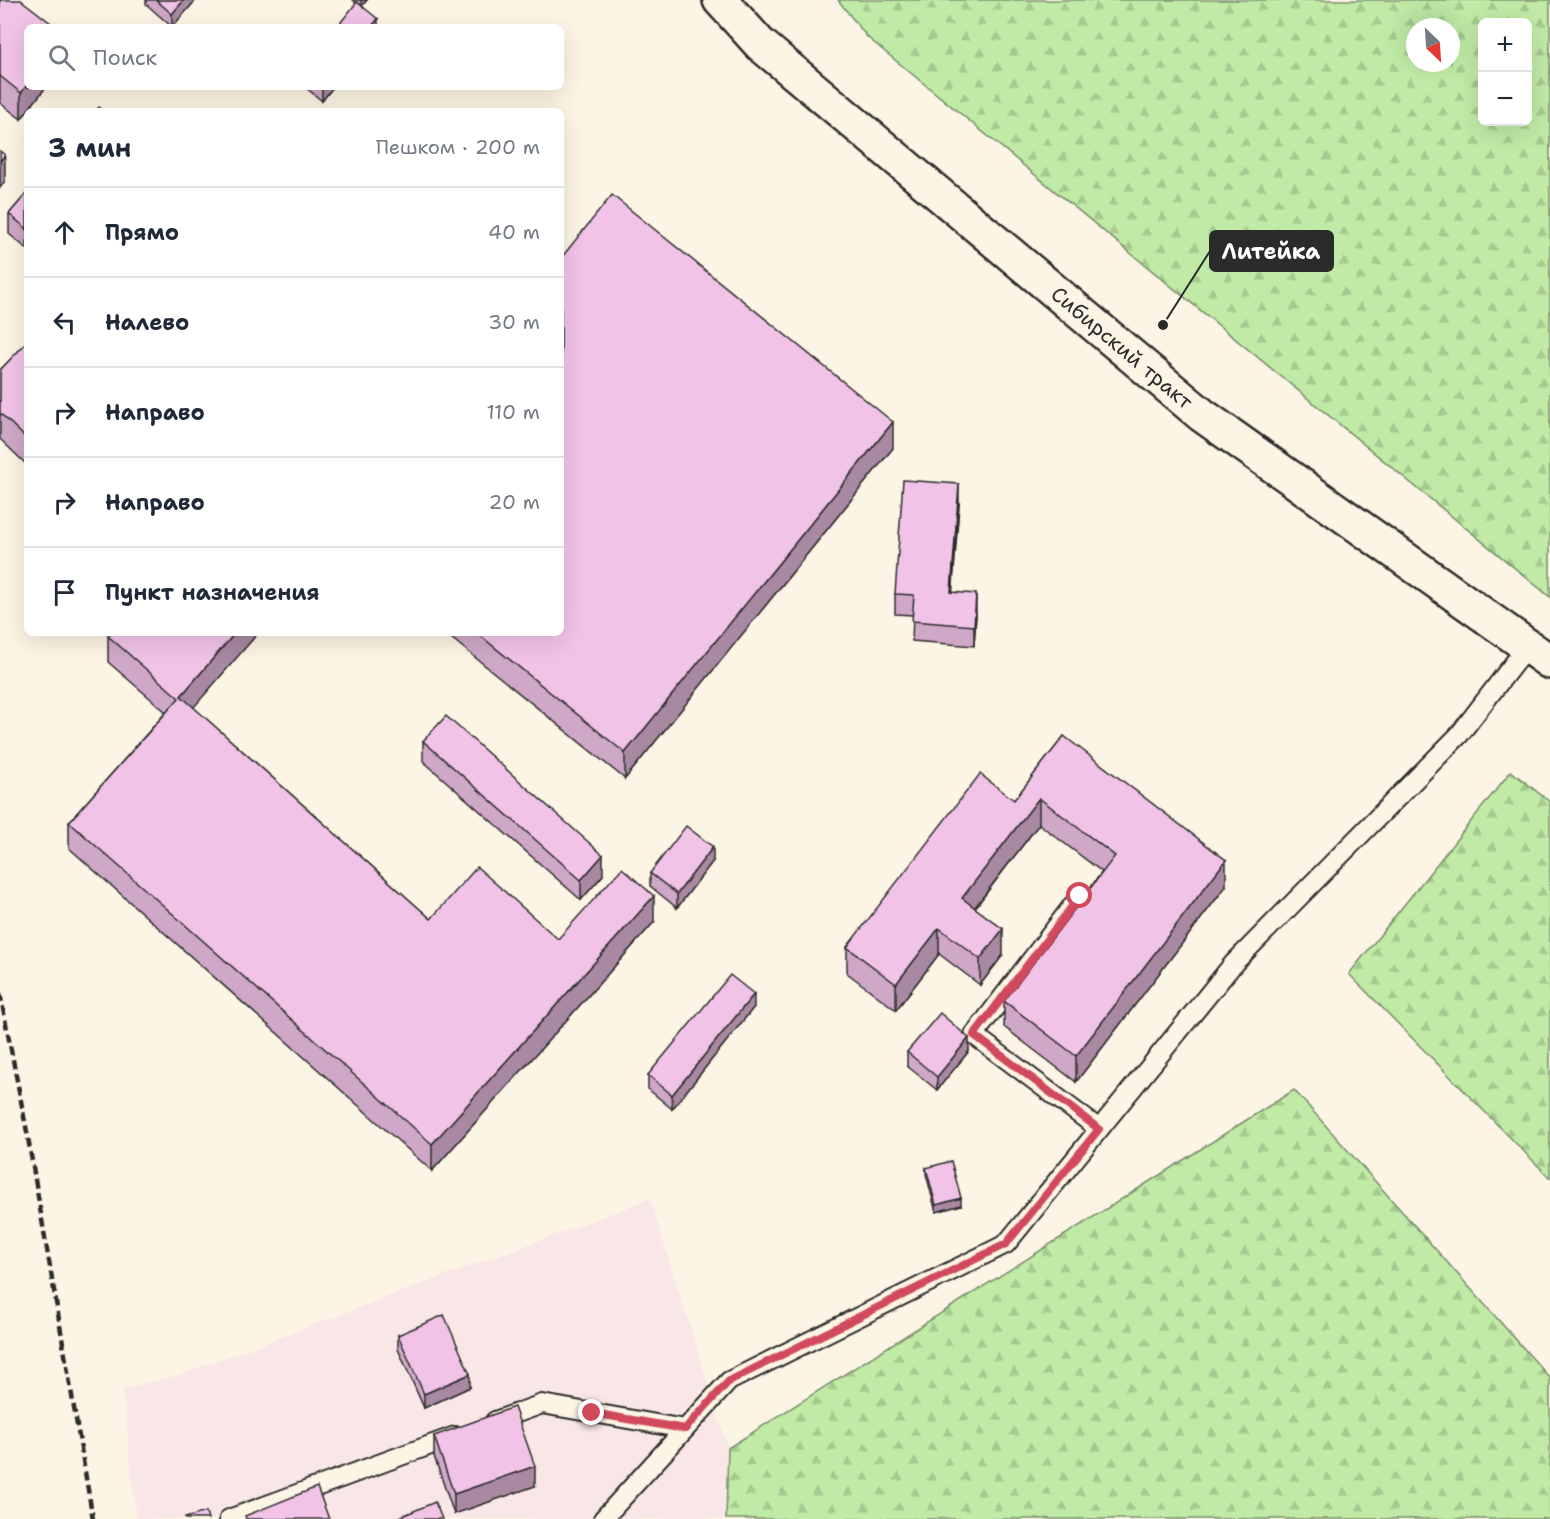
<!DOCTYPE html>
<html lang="ru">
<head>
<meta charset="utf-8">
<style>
  body { margin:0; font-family:"Shantell Sans",sans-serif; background:#f6f6f7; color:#1f2937 }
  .controls { position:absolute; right:18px; top:18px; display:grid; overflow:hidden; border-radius:9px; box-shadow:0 6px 24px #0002 }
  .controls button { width:54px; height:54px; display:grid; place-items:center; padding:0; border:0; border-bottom:2px solid #e0e1e3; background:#fff; color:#1f2937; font:30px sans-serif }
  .compass { position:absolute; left:1406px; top:18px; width:54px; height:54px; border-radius:50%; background:#fff; box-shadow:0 6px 24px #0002; rotate:155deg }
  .stop { position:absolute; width:18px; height:18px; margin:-14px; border:4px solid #d1495b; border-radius:50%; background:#fff }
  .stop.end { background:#d1495b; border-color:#fff; box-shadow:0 2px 6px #0008 }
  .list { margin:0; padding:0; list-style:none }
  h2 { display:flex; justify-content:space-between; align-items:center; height:78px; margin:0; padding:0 24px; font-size:26px }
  h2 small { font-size:20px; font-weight:400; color:#747a83 }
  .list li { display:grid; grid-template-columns:39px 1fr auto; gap:18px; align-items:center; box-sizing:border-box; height:90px; padding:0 24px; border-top:2px solid #e0e1e3 }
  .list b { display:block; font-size:22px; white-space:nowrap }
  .list em { font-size:20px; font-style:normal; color:#747a83 }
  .icon { flex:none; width:33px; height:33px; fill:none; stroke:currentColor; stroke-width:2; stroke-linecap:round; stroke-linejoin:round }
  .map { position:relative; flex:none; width:1550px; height:1519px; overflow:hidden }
  .search { position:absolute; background:#fff; box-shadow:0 6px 24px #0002; left:24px; top:24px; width:540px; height:66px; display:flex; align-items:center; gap:15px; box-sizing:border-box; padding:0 21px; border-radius:9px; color:#747a83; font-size:22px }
  .panel { position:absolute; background:#fff; box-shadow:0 6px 24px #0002; left:24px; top:108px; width:540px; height:528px; border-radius:9px }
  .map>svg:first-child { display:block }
</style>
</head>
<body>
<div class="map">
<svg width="1550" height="1519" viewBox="0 0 1550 1519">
  <defs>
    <pattern id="forest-firs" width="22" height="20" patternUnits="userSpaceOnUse" patternTransform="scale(1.5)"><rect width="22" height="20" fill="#c0eaa6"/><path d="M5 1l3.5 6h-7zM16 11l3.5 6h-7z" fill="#a5c98f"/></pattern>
  </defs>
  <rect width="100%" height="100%" fill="#fcf5e5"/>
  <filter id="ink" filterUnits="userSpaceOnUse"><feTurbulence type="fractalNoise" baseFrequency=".0167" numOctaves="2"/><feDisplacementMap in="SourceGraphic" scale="12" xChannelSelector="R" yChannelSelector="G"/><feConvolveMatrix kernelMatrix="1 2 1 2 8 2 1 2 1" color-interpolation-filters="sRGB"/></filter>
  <g filter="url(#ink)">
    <polygon fill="#f9e6e6" points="650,1199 728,1448 726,1519 136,1519 123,1389 179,1375"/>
    <g fill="url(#forest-firs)" stroke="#768a68" stroke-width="1.5" fill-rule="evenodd">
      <path d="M838,0H1550V597L867,37ZM1482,22H1528V122H1482ZM1415,27H1451V63H1415Z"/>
      <polygon points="1511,771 1550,802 1550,1178 1349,974"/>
      <polygon points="1294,1090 1550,1378 1550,1519 726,1519 728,1448"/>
    </g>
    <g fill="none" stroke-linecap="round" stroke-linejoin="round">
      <g stroke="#2b2b2b" stroke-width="22">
        <g id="lane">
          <polyline points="1080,896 974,1035 1099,1129"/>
          <polyline points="495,1421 542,1404 685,1429"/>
          <polyline points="229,1519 455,1436"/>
          <polyline points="603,1519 729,1381 1006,1244 1234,963 1459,735 1528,645"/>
        </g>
      </g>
      <g stroke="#2b2b2b" stroke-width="38">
        <g id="secondary">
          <path id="s1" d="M720,0L760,44L1202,415L1550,662"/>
        </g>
      </g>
      <use href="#lane" stroke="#fcf5e5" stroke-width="18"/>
      <use href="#secondary" stroke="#fcf5e5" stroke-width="33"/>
      <polyline stroke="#2b2b2b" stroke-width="4.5" stroke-dasharray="9 4.5" stroke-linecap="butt" points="0,993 27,1132 93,1519"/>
    </g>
    <g fill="#cfa8c7" stroke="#2b2b2b" stroke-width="1.5">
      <polygon points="0,0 27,87 46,87 21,119 0,103"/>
      <polygon points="146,0 196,0 172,27 146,4"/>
      <polygon points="353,0 367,0 362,6 378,27"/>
      <polygon points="305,87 333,87 322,101"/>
      <polygon points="27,193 27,249 9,234 9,214"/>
      <polygon points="27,342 27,465 0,439 0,370"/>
      <polygon points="893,448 625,779 445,633 561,633"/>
      <polygon points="959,504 952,592 976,614 974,646 912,641 913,615 895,614 895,594"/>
      <polygon points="111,633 258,633 193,707 431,919 558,939 654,922 432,1171 69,848 69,822 166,712 108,662 108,636"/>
      <polygon points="1064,736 1226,886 1076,1082 1004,1027 1004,1001 1102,872 1039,824 975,908 1003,955 980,985 939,954 896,1010 847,973 847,947 1014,800"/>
      <polygon points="423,741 603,875 581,900 423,761"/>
      <polygon points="713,861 677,908 650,886 650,873"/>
      <polygon points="754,1007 672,1109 648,1089 648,1075"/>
      <polygon points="969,1051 937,1090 907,1066 907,1052"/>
      <polygon points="926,1168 961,1205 936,1212 926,1174"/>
      <polygon points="398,1335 470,1387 424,1408 398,1349"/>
      <polygon points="434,1436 535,1486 454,1514 434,1456"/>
    </g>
    <g fill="#a988a2" stroke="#2b2b2b" stroke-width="1.5">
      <polygon points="184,0 196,0 172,27 172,14"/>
      <polygon points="361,0 367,0 361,7"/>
      <polygon points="378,19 378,27 371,27"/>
      <polygon points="27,85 27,87 46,87 21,119 21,93"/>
      <polygon points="322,87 333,87 322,101"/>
      <polygon points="5,155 5,181 0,188 0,161"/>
      <polygon points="893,422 893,448 625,779 625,753"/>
      <polygon points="959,484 959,504 951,612 951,592"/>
      <polygon points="976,594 976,614 974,646 974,626"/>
      <polygon points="235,633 258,633 181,722 181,696"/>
      <polygon points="1039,798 1039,824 962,924 962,898"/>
      <polygon points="713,847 713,861 677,908 677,894"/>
      <polygon points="603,855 603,875 581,900 581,880"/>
      <polygon points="1226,860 1226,886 1076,1082 1076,1056"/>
      <polygon points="654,896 654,922 432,1171 432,1144"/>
      <polygon points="939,928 939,954 896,1010 896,984"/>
      <polygon points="1003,929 1003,955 980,985 980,959"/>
      <polygon points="754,994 754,1007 672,1109 672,1095"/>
      <polygon points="969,1038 969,1051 937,1090 937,1077"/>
      <polygon points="961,1198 961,1205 936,1212 936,1205"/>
      <polygon points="470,1374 470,1387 424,1408 424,1394"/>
      <polygon points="535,1466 535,1486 454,1514 454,1494"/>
    </g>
    <g fill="#f1c3e7" stroke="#2b2b2b" stroke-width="1.5">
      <polygon points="0,0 21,0 56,27 27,27 27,85 21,93 0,76"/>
      <polygon points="156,0 184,0 172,14"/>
      <polygon points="357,2 378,19 371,27 337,27"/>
      <polygon points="99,107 104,111 96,111"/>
      <polygon points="0,151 5,155 0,161"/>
      <polygon points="27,193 27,229 9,214"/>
      <polygon points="612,195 893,422 625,753 477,633 561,633 561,258"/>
      <polygon points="27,342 27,439 0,413 0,370"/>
      <polygon points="903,480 959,484 951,592 976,594 974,626 912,621 914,595 895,594"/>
      <polygon points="111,633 235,633 181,696 431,919 477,867 558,939 622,868 654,896 432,1144 69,822 179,698 108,636"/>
      <polygon points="446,716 603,855 581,880 423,741"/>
      <polygon points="1064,736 1226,860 1076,1056 1004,1001 1115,856 1039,798 962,898 1003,929 980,959 939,928 896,984 847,947 980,774 1014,800"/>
      <polygon points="686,826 713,847 677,894 650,873"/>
      <polygon points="730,975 754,994 672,1095 648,1075"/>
      <polygon points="940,1013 969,1038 937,1077 907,1052"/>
      <polygon points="951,1161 961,1198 936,1205 926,1168"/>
      <polygon points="444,1315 470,1374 424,1394 398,1335"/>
      <polygon points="514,1407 535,1466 454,1494 434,1436"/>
      <polygon points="317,1487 329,1519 246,1519 245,1516"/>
      <polygon points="435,1502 442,1519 395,1519"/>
      <polygon points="206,1512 208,1519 186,1519 185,1518"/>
    </g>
  </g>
  <g fill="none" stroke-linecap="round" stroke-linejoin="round" filter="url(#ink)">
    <polyline stroke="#d1495b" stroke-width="8" points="592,1413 685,1429 729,1381 1006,1244 1099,1129 974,1035 1080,896"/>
  </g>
  <g text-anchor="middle" stroke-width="4.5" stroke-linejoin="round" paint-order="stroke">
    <g font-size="21" fill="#2b2b2b" stroke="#fcf5e5">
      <text dy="7" stroke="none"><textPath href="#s1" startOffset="532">Сибирский тракт</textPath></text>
    </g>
  </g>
  <path fill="none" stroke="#2b2b2b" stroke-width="2" d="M1163 325L1210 251"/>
  <circle fill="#2b2b2b" stroke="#fcf5e5" stroke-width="2" cx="1163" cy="325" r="6"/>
  <rect fill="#2b2b2b" stroke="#2b2b2b" stroke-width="2" x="1210" y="231" width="123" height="40" rx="6"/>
  <g font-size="22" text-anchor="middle" font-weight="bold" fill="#fff">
    <text x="1271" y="259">Литейка</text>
  </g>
</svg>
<div class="controls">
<button>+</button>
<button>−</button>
</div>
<svg class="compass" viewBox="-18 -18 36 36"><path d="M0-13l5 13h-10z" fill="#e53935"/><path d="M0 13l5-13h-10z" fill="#747a83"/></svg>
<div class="stop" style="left:1080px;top:896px"></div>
<div class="stop end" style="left:592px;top:1413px"></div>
<div class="search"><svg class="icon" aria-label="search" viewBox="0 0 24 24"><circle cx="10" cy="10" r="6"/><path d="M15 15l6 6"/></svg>Поиск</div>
<section class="panel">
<h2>3 мин<small>Пешком · 200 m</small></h2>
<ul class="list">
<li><svg class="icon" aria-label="ahead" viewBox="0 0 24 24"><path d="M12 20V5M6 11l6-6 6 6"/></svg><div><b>Прямо</b></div><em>40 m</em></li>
<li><svg class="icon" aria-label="left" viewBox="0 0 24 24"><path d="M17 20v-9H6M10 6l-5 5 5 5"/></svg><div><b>Налево</b></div><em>30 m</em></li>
<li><svg class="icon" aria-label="right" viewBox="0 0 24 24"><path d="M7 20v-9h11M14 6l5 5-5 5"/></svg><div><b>Направо</b></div><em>110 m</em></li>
<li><svg class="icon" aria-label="right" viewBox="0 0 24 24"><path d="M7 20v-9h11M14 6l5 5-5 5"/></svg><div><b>Направо</b></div><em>20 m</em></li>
<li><svg class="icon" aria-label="arrive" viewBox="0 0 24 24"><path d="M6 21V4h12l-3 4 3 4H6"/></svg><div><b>Пункт назначения</b></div></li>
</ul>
</section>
</div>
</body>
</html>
